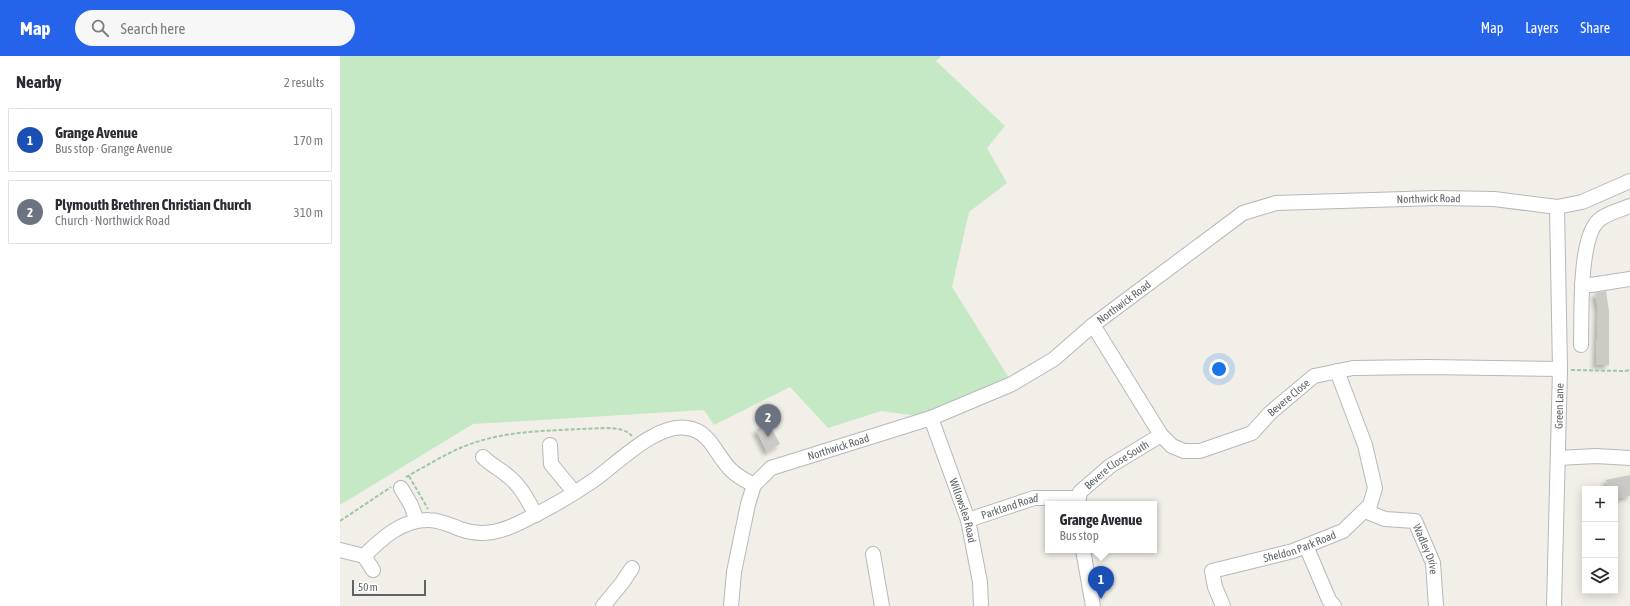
<!DOCTYPE html>
<html lang="en">
<head>
<meta charset="utf-8">
<style>
  body { margin:0; font-family:"Asap Condensed",sans-serif; background:#f7f7f7; color:#2b2b33 }
  .controls { position:absolute; right:12px; bottom:12px; display:grid; overflow:hidden; border-radius:0px; box-shadow:0 2px 10px #0003 }
  .controls button { width:36px; height:36px; display:grid; place-items:center; padding:0; border:0; border-bottom:1px solid #e1e1e2; background:#fff; color:#2b2b33; font:20px sans-serif }
  .scale { position:absolute; left:12px; bottom:10px; width:74px; box-sizing:border-box; padding-left:4px; border:2px solid #5f6368; border-top:0; font-size:11px; line-height:14px; white-space:nowrap; color:#5f6368; -webkit-text-stroke:3px #fff; paint-order:stroke }
  .you { position:absolute; left:879px; top:313px; width:14px; height:14px; margin:-10px; border:3px solid #fff; border-radius:50%; background:#1a73e8; box-shadow:0 0 0 6px #1a73e833 }
  .badge { display:grid; place-items:center; width:26px; height:26px; border-radius:50%; background:#2563eb; color:#fff; font-size:13px; font-weight:700 }
  .pin { position:absolute; translate:-50% -33px; filter:drop-shadow(0 1px 2px #0008) }
  .pin::after { content:''; position:absolute; top:21px; width:14px; height:12px; background:inherit; clip-path:polygon(0 0,100% 0,50% 100%) }
  .popup { position:absolute; left:705px; top:445px; width:112px; height:52px; box-sizing:border-box; display:grid; place-content:center; border-radius:0px; background:#fff; filter:drop-shadow(0 1px 3px #0005); font-size:13px; white-space:nowrap; color:#7c7c81 }
  .popup b { font-size:15px; color:#2b2b33 }
  .popup::after { content:''; position:absolute; left:50%; top:100%; margin-left:-8px; border:8px solid transparent; border-top-color:#fff }
  .list { margin:0; padding:0; list-style:none }
  h2 { display:flex; justify-content:space-between; align-items:center; height:52px; margin:0; padding:0 16px; font-size:17px }
  h2 small { font-size:13px; font-weight:400; color:#7c7c81 }
  .list li { display:grid; grid-template-columns:26px 1fr auto; gap:12px; align-items:center; box-sizing:border-box; height:64px; margin:0 8px 8px; padding:0 8px; border:1px solid #e1e1e2; border-radius:0px }
  .list b { display:block; font-size:15px; white-space:nowrap }
  .list p { margin:0; font-size:13px; white-space:nowrap; color:#7c7c81 }
  .list em { font-size:13px; font-style:normal; color:#7c7c81 }
  .icon { flex:none; width:22px; height:22px; fill:none; stroke:currentColor; stroke-width:2; stroke-linecap:round; stroke-linejoin:round }
  .map { position:relative; flex:none; width:1290px; height:550px; overflow:hidden }
  header { display:flex; align-items:center; gap:24px; box-sizing:border-box; height:56px; padding:0 20px; background:#2563eb; color:#fff }
  header strong { font-size:19px }
  nav { display:flex; gap:22px; margin-inline-start:auto; font-size:14px }
  .search { width:280px; height:36px; background:#f7f7f7; display:flex; align-items:center; gap:10px; box-sizing:border-box; padding:0 14px; border-radius:22px; color:#7c7c81; font-size:15px }
  main { display:flex }
  aside { flex:1; background:#fff }
  .map>svg:first-child { display:block }
</style>
</head>
<body>
<header>
<strong>Map</strong>
<div class="search"><svg class="icon" aria-label="search" viewBox="0 0 24 24"><circle cx="10" cy="10" r="6"/><path d="M15 15l6 6"/></svg>Search here</div>
<nav><a>Map</a><a>Layers</a><a>Share</a></nav>
</header>
<main>
<aside>
<h2>Nearby<small>2 results</small></h2>
<ul class="list">
<li><span class="badge" style="background:#1a4fb4">1</span><div><b>Grange Avenue</b><p>Bus stop · Grange Avenue</p></div><em>170 m</em></li>
<li><span class="badge" style="background:#6b7280">2</span><div><b>Plymouth Brethren Christian Church</b><p>Church · Northwick Road</p></div><em>310 m</em></li>
</ul>
</aside>
<div class="map">
<svg width="1290" height="550" viewBox="0 0 1290 550">
  <defs>
    <filter id="shadow"><feDropShadow dx="-3.5" dy="3.5" stdDeviation="2" flood-color="#0004"/></filter>
  </defs>
  <rect width="100%" height="100%" fill="#f1efe8"/>
  <polygon fill="#c5e8c5" points="0,0 601,0 596,5 665,70 647,92 667,127 629,156 612,231 669,322 579,360 541,355 488,372 450,331 374,369 364,354 133,368 0,449"/>
  <g fill="#cccac5" filter="url(#shadow)">
    <polygon points="1266,235 1269,255 1269,309 1256,309 1258,254 1255,237"/>
    <polygon points="429,367 440,388 427,396 416,374"/>
    <polygon points="1290,419 1290,440 1275,443 1275,433 1268,433 1266,424"/>
  </g>
  <g fill="none" stroke-linecap="round" stroke-linejoin="round">
    <g stroke="#b5b8bc" stroke-width="16">
      <g id="minor">
        <polyline points="1242,228 1251,229 1290,223"/>
        <path id="s1" d="M753,269L821,379L832,390L844,395H860L912,377L930,357L974,320L1013,312L1088,311L1220,313"/>
        <path d="M1241,289C1242,262 1238,182 1259,164C1267,157 1280,154 1290,150"/>
        <path id="s2" d="M591,362L628,464L640,526L641,550"/>
        <polyline points="210,389 211,408 234,436"/>
        <path d="M143,401C151,409 160,413 168,420C181,430 188,445 196,459"/>
        <polyline points="1218,402 1256,400 1290,402"/>
        <polyline points="61,432 71,449 77,465"/>
        <path id="s3" d="M738,448L740,436L770,410L821,379"/>
        <path id="s4" d="M1025,455L1045,463L1075,465L1093,507L1096,550"/>
        <path id="s5" d="M628,464L694,442H737"/>
        <polyline points="966,490 989,544 994,550"/>
        <polyline points="0,494 24,500 33,514"/>
        <polyline points="743,494 753,550"/>
        <polyline points="533,498 542,550"/>
        <path d="M24,500C42,482 63,463 89,464C100,464 110,469 120,473C142,481 161,476 181,466C206,454 231,440 254,424C278,407 316,367 347,372C371,375 376,400 391,414C398,421 406,425 414,429"/>
        <polyline points="263,550 282,527 292,512"/>
        <path id="s6" d="M391,550L394,516L408,448L414,429L431,412L591,362L672,328L714,303L753,269L903,157L936,147L1097,142L1154,143L1217,151L1242,146L1290,125"/>
        <path id="s7" d="M883,550L875,531L872,515L953,495L1003,475L1030,449L1035,432L1025,389L997,315"/>
        <path id="s8" d="M1214,550L1220,313L1217,151"/>
      </g>
    </g>
    <g stroke="#9cc7a9" stroke-width="2" stroke-dasharray="4 2" stroke-linecap="butt">
      <polyline points="1231,314 1285,315 1290,314"/>
      <polyline points="69,420 88,453"/>
      <path d="M66,421C90,408 114,392 140,385C171,375 207,375 239,373C252,373 266,371 279,373C284,374 288,376 292,380"/>
      <polyline points="0,465 51,431"/>
    </g>
    <use href="#minor" stroke="#fff" stroke-width="14"/>
  </g>
  <g text-anchor="middle" stroke-width="3" stroke-linejoin="round" paint-order="stroke">
    <g font-size="11" fill="#5f6368" stroke="#fff">
      <text dy="4" stroke="none"><textPath href="#s6" startOffset="878">Northwick Road</textPath></text>
      <text dy="4" stroke="none"><textPath href="#s6" startOffset="542">Northwick Road</textPath></text>
      <text dy="4" stroke="none"><textPath href="#s1" startOffset="280">Bevere Close</textPath></text>
      <text dy="4" stroke="none"><textPath href="#s8" startOffset="200">Green Lane</textPath></text>
      <text dy="4" stroke="none"><textPath href="#s6" startOffset="218">Northwick Road</textPath></text>
      <text dy="4" stroke="none"><textPath href="#s3" startOffset="58">Bevere Close South</textPath></text>
      <text dy="4" stroke="none"><textPath href="#s5" startOffset="44">Parkland Road</textPath></text>
      <text dy="4" stroke="none"><textPath href="#s2" startOffset="98">Willowslea Road</textPath></text>
      <text dy="4" stroke="none"><textPath href="#s7" startOffset="128">Sheldon Park Road</textPath></text>
      <text dy="4" stroke="none"><textPath href="#s4" startOffset="82">Wadley Drive</textPath></text>
    </g>
  </g>
</svg>
<div class="controls">
<button>+</button>
<button>−</button>
<button><svg class="icon" aria-label="layers" viewBox="0 0 24 24"><path d="M12 4l9 5-9 5-9-5zM3 14l9 5 9-5"/></svg></button>
</div>
<div class="scale">50 m</div>
<div class="you"></div>
<div class="pin badge" style="left:761px;top:543px;background:#1a4fb4">1</div>
<div class="popup"><b>Grange Avenue</b>Bus stop</div>
<div class="pin badge" style="left:428px;top:381px;background:#6b7280">2</div>
</div>
</main>
</body>
</html>
